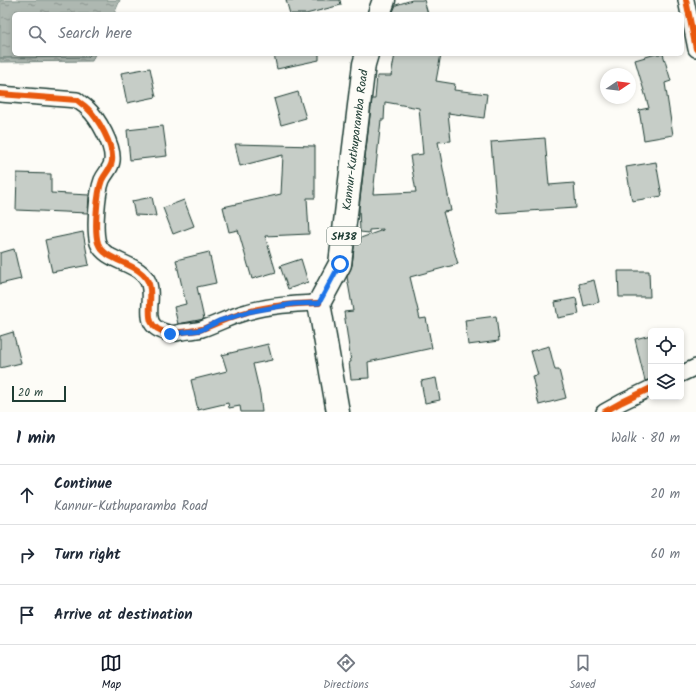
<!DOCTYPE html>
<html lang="en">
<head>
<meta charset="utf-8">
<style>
  body { margin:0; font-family:Kalam,sans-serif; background:#f2f2f3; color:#1f2937 }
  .controls { position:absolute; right:12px; bottom:12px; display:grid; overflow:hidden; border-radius:6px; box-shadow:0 2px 6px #0003 }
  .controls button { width:36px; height:36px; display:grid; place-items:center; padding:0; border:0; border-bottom:1px solid #e0e1e3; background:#fff; color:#1f2937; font:20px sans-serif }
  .compass { position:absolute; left:600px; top:68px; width:36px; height:36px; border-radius:50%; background:#fff; box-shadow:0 2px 6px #0003; rotate:77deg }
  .scale { position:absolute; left:12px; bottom:10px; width:54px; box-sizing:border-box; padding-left:4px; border:2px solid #1f3d34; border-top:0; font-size:11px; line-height:14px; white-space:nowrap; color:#1f3d34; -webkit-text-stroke:3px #fdfcf7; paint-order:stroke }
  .stop { position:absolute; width:12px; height:12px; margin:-9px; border:3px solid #1a73e8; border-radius:50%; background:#fff }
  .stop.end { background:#1a73e8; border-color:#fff; box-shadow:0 1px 4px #0008 }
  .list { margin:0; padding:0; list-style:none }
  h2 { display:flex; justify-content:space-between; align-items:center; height:52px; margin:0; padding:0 16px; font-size:17px }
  h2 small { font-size:13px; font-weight:400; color:#747a83 }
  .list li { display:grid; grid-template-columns:26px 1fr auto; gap:12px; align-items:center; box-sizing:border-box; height:60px; padding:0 16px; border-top:1px solid #e0e1e3 }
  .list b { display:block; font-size:15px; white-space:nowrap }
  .list p { margin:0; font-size:13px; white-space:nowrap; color:#747a83 }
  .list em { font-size:13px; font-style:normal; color:#747a83 }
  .icon { flex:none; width:22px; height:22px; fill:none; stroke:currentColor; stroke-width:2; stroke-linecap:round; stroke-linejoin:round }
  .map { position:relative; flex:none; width:696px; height:412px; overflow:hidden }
  .search { position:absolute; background:#fff; box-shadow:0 2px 6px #0003; left:12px; right:12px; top:12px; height:44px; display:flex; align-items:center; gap:10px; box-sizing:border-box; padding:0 14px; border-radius:6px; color:#747a83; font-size:15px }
  .sheet { height:232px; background:#fff }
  nav { display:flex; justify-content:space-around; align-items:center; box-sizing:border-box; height:56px; border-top:1px solid #e0e1e3; background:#fff; font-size:11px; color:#747a83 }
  nav a { display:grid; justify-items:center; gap:2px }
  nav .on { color:#111827 }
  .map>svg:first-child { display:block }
</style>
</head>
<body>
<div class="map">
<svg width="696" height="412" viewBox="0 0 696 412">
  <defs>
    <pattern id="water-ripples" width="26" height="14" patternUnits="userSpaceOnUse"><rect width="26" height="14" fill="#aeb8b1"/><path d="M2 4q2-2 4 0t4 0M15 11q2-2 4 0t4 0" fill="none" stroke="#8d9791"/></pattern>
  </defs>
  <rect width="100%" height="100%" fill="#fdfcf7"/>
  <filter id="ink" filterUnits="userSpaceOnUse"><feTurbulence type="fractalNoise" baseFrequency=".025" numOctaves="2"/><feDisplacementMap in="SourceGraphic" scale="8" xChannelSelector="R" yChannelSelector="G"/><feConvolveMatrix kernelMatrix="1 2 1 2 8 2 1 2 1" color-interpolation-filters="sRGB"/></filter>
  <g filter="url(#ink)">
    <polygon fill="url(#water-ripples)" stroke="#75877f" points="0,0 120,0 114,14 14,14 14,54 95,54 92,61 0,62"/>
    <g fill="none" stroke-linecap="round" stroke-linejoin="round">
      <polyline stroke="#586e66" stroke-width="1" points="0,58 88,57 91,54"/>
    </g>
    <g fill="#c6cdc7" stroke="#1f3d34" fill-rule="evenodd">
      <polygon points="286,0 340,0 341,5 306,14 290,14"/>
      <polygon points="412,0 424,0 428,14 392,14 396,5"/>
      <polygon points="274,54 319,54 319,60 277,69"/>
      <path d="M395,54H441L436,81L455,84L454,90L487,94L484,118L448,113L451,141L438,142L451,211L443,212L458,264L410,277L420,319L426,318L432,348L368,362L369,378L351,379L349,362H351L344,312L353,311L347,277L352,265L355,240L383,230V229L369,230V233L360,232L359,208L372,99H375L377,76H391ZM385,102L419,108L423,154L410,156L416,192L373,194L381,120H384Z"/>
      <polygon points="656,54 663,54 671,81 665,83 673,135 644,140 639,110 649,108 635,60"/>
      <polygon points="150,68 156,97 127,103 121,73"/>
      <polygon points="298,92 306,118 281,125 274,99"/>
      <polygon points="163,126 167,156 130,160 127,130"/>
      <polygon points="545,138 549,185 574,183 576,208 497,213 491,142"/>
      <polygon points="235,144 315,146 315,198 307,198 309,234 265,236 276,272 252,279 238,230 229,232 223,207 281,194 283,155 240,166"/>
      <polygon points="656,162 662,196 632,201 626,167"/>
      <polygon points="17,173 51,174 51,193 89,195 88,213 16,210"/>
      <polygon points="152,197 156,216 135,215 132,201"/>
      <polygon points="184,200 194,226 173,234 163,208"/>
      <polygon points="83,232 89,265 52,272 45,240"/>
      <polygon points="14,249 21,279 0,284 0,253"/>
      <polygon points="209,252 216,283 197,287 204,319 178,324 174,307 186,304 176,260"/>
      <polygon points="301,259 308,282 288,289 280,266"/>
      <polygon points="618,271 649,271 650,297 619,297"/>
      <polygon points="594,280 599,302 584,306 579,284"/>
      <polygon points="576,298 579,314 558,318 555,302"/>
      <polygon points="496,316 499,341 468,345 465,320"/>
      <polygon points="13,332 21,363 0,368 0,336"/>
      <polygon points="651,335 651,379 645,381 635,339"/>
      <polygon points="268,344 272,360 253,364 260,394 262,412 241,412 240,406 229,408 228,403 198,410 191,380 227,371 222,355"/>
      <polygon points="549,346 555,370 559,370 566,398 539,405 532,376 538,375 531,351"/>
      <polygon points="436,378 440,400 425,403 421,381"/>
    </g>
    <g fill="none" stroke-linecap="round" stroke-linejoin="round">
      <g stroke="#1f3d34" stroke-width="18">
        <g id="minor">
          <polyline points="686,0 696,49"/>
          <path d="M0,94L77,100C80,103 84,105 87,108C98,118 114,146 112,161C111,169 105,173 102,180C97,193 94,230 98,243C105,263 142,262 149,284C155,304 138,327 169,333C172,334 177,333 181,332C187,331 195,331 202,329C217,324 231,316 247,312C270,305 296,304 319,303"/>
          <polyline points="681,374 696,367"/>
          <polyline points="604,412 622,402 651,388"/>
        </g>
      </g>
      <g stroke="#1f3d34" stroke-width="25">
        <g id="primary">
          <polyline points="379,14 384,0"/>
          <polyline points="338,412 319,303 340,264 364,64 367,54"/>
        </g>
      </g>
      <use href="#minor" stroke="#fdfcf7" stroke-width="15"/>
      <use href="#primary" stroke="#fdfcf7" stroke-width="22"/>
      <g stroke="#fdfcf7" stroke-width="8">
        <g id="cycleway">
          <polyline points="686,0 696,49"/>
          <path d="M0,94L77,100C80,103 84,105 87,108C98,118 114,146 112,161C111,169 105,173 102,180C97,193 94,230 98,243C105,263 142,262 149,284C155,304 138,327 169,333C172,334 177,333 181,332C187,331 195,331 202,329C217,324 231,316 247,312C270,305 296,304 319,303"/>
          <polyline points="604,412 622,402 651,388"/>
        </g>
      </g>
      <use href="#cycleway" stroke="#e8590c" stroke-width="6"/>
    </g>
  </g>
  <g fill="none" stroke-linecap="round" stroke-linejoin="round" filter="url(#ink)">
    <polyline stroke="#1a73e8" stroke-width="5" points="170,334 201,330 219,321 248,312 293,304 319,303 340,264"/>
  </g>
  <g text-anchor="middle" stroke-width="3" stroke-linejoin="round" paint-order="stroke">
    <rect fill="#fdfcf7" stroke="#62766e" stroke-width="1" x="327" y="227" width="34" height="18" rx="3"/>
    <g font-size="11" font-weight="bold" fill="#1f3d34">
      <text x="344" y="240">SH38</text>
    </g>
    <g font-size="12" fill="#1f3d34" stroke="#fdfcf7">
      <text transform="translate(355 140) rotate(-83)" y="4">Kannur-Kuthuparamba Road</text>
    </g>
  </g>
</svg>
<div class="controls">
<button><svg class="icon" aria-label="locate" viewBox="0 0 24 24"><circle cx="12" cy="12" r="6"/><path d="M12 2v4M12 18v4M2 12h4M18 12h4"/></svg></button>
<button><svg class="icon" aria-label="layers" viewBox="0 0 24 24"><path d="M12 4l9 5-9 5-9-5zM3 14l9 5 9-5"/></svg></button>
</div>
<svg class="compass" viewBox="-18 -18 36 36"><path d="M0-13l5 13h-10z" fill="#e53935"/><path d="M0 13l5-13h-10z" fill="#747a83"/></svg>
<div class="scale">20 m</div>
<div class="stop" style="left:340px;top:264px"></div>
<div class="stop end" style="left:170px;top:334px"></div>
<div class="search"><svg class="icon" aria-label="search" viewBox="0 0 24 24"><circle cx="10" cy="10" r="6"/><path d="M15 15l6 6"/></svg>Search here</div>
</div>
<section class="sheet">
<h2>1 min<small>Walk · 80 m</small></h2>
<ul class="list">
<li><svg class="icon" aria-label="ahead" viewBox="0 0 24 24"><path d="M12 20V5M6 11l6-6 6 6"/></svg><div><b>Continue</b><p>Kannur-Kuthuparamba Road</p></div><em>20 m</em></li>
<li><svg class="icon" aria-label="right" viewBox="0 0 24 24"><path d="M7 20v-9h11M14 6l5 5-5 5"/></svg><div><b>Turn right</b></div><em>60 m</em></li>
<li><svg class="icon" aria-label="arrive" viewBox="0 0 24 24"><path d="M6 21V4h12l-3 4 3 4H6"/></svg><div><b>Arrive at destination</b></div></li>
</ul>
</section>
<nav>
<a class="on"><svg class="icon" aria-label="map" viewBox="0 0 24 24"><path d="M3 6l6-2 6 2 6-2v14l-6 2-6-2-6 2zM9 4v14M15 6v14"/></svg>Map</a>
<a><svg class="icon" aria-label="directions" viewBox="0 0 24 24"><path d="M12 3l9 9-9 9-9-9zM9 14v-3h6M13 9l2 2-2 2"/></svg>Directions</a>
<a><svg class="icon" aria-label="saved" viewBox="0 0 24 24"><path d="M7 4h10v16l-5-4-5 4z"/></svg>Saved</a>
</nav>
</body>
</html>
